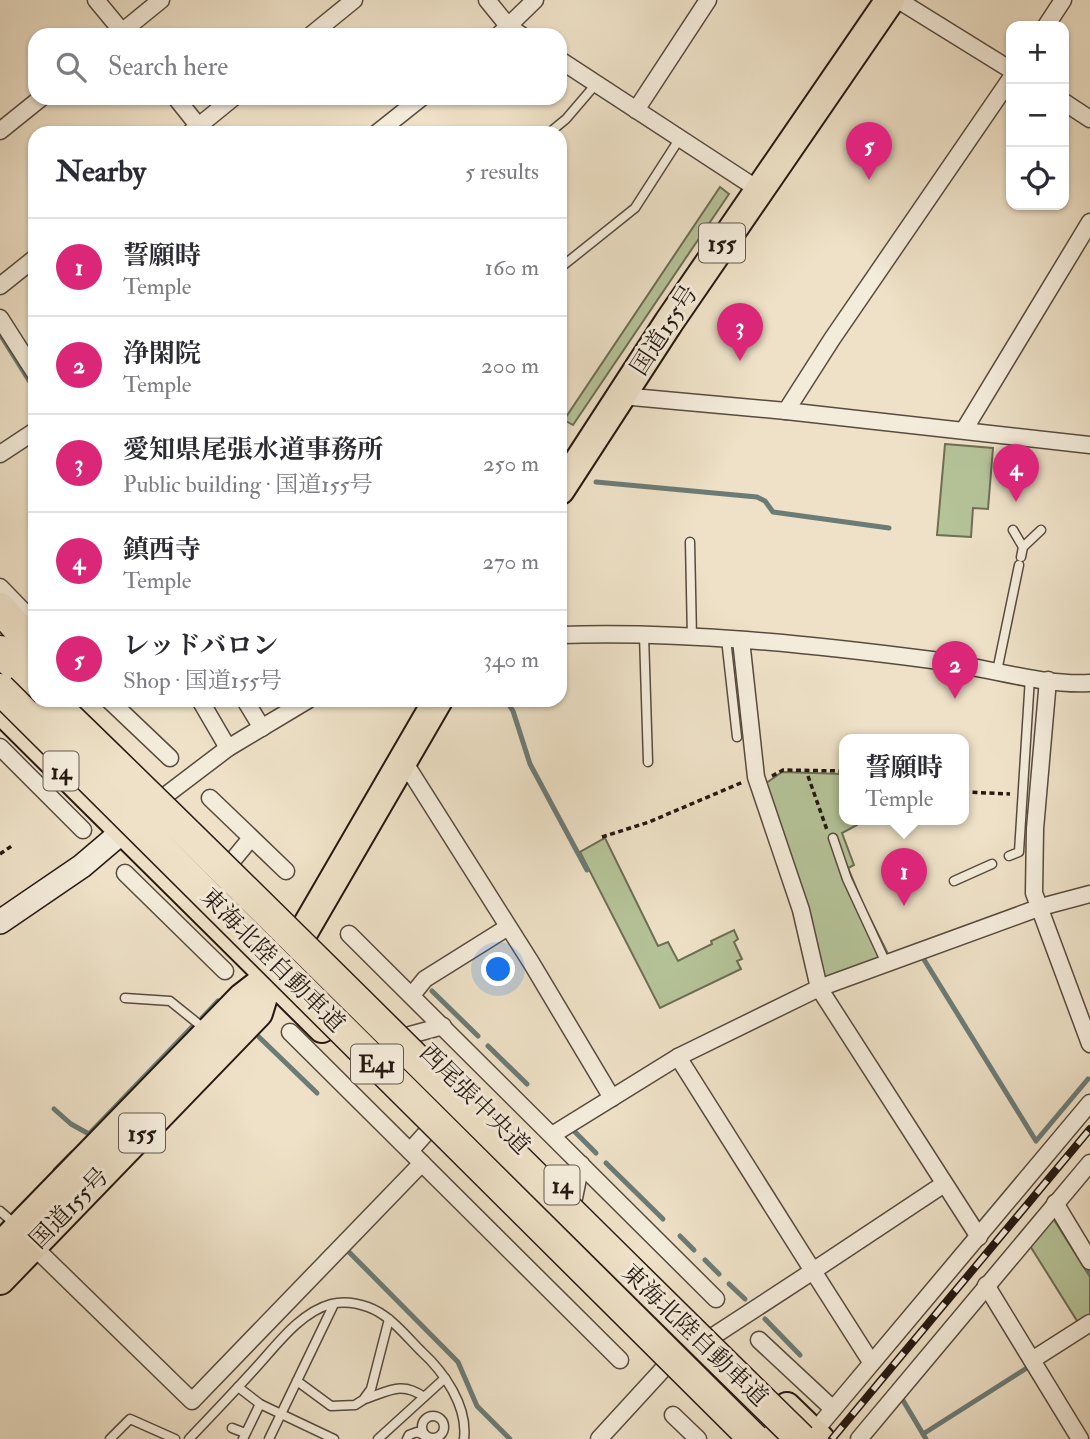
<!DOCTYPE html>
<html lang="en">
<head>
<meta charset="utf-8">
<style>
  body { margin:0; font-family:"IM FELL Double Pica","Noto Serif JP",serif; background:#f7f7f7; color:#2b2b33 }
  .controls { position:absolute; right:21px; top:21px; display:grid; overflow:hidden; border-radius:14px; box-shadow:0 2px 5px #0004 }
  .controls button { width:63px; height:63px; display:grid; place-items:center; padding:0; border:0; border-bottom:2px solid #e1e1e2; background:#fff; color:#2b2b33; font:35px sans-serif }
  .you { position:absolute; left:499px; top:970px; width:24px; height:24px; margin:-18px; border:5px solid #fff; border-radius:50%; background:#1a73e8; box-shadow:0 0 0 10px #1a73e833 }
  .badge { display:grid; place-items:center; width:46px; height:46px; border-radius:50%; background:#db2777; color:#fff; font-size:23px; font-weight:700 }
  .pin { position:absolute; translate:-50% -58px; filter:drop-shadow(0 2px 4px #0008) }
  .pin::after { content:''; position:absolute; top:37px; width:24px; height:21px; background:inherit; clip-path:polygon(0 0,100% 0,50% 100%) }
  .popup { position:absolute; left:839px; top:734px; width:130px; height:91px; box-sizing:border-box; display:grid; place-content:center; border-radius:14px; background:#fff; filter:drop-shadow(0 2px 5px #0005); font-size:23px; white-space:nowrap; color:#7c7c81 }
  .popup b { font-size:26px; color:#2b2b33 }
  .popup::after { content:''; position:absolute; left:50%; top:100%; margin-left:-14px; border:14px solid transparent; border-top-color:#fff }
  .list { margin:0; padding:0; list-style:none }
  h2 { display:flex; justify-content:space-between; align-items:center; height:91px; margin:0; padding:0 28px; font-size:30px }
  h2 small { font-size:23px; font-weight:400; color:#7c7c81 }
  .list li { display:grid; grid-template-columns:46px 1fr auto; gap:21px; align-items:center; box-sizing:border-box; height:98px; padding:0 28px; border-top:2px solid #e1e1e2 }
  .list b { display:block; font-size:26px; white-space:nowrap }
  .list p { margin:0; font-size:23px; white-space:nowrap; color:#7c7c81 }
  .list em { font-size:23px; font-style:normal; color:#7c7c81 }
  .icon { flex:none; width:38px; height:38px; fill:none; stroke:currentColor; stroke-width:2; stroke-linecap:round; stroke-linejoin:round }
  .map { position:relative; flex:none; width:1090px; height:1439px; overflow:hidden }
  .search { position:absolute; background:#fff; box-shadow:0 2px 5px #0004; left:28px; top:28px; width:539px; height:77px; display:flex; align-items:center; gap:18px; box-sizing:border-box; padding:0 24px; border-radius:21px; color:#7c7c81; font-size:26px }
  .panel { position:absolute; background:#fff; box-shadow:0 2px 5px #0004; left:28px; top:126px; width:539px; height:581px; border-radius:21px }
  .map>svg:first-child { display:block }
</style>
</head>
<body>
<div class="map">
<svg width="1090" height="1439" viewBox="0 0 1090 1439">
  <rect width="100%" height="100%" fill="#eee1c7"/>
  <filter id="stains"><feTurbulence type="fractalNoise" baseFrequency=".00286" numOctaves="4"/><feColorMatrix values="0 0 0 0 .2 0 0 0 0 .09 0 0 0 0 .02 0 0 0 .5 -.17"/></filter>
  <radialGradient id="worn" r=".72"><stop offset=".6" stop-color="#630" stop-opacity="0"/><stop offset="1" stop-color="#630" stop-opacity=".3"/></radialGradient>
  <g fill="#b5c398" stroke="#6d6e55" stroke-width="2">
    <polygon points="720,187 729,194 573,425 564,420"/>
    <polygon points="945,444 993,448 988,509 973,508 971,537 937,535"/>
    <polygon points="782,772 843,774 844,820 856,820 857,825 842,833 854,865 848,868 863,904 890,958 821,982 762,786"/>
    <polygon points="605,838 658,946 668,942 678,961 712,944 711,941 734,930 738,939 734,942 742,959 737,961 741,969 660,1008 580,852"/>
    <polygon points="1051,1215 1090,1277 1090,1317 1079,1324 1027,1241"/>
  </g>
  <g fill="none" stroke-linecap="round" stroke-linejoin="round">
    <g stroke="#6b7b76" stroke-width="5">
      <polyline points="0,334 35,390"/>
      <polyline points="596,482 757,497 765,501 773,512 889,528"/>
      <polyline points="506,700 513,711 530,764 587,870"/>
      <polyline points="923,958 1036,1141 1088,1079"/>
      <polyline points="432,991 478,1036"/>
      <polyline points="202,1018 218,1001"/>
      <polyline points="259,1037 317,1093"/>
      <polyline points="488,1046 527,1084"/>
      <polyline points="54,1109 71,1124 89,1134 192,1027"/>
      <polyline points="575,1132 596,1153"/>
      <polyline points="606,1163 663,1219"/>
      <polyline points="55,1170 72,1153"/>
      <polyline points="680,1236 694,1250"/>
      <polyline points="347,1250 458,1362 477,1406 510,1439"/>
      <polyline points="705,1260 719,1274"/>
      <polyline points="1084,1262 1090,1273"/>
      <polyline points="729,1284 745,1299"/>
      <polyline points="765,1319 800,1355"/>
      <polyline points="901,1397 926,1439"/>
      <polyline points="923,1434 1030,1366"/>
    </g>
    <g stroke="#574b3f" stroke-width="11">
      <g id="service">
        <polyline points="549,133 566,119 596,84"/>
        <polyline points="560,268 635,208 680,138"/>
        <polyline points="1013,530 1023,547"/>
        <polyline points="690,542 692,638"/>
        <polyline points="1021,557 1023,547 1041,530"/>
        <polyline points="644,635 648,762"/>
        <polyline points="726,639 737,737"/>
        <polyline points="997,671 1019,565"/>
        <polyline points="833,838 847,879 886,963"/>
        <polyline points="1009,856 1019,852 1030,677"/>
        <polyline points="954,881 992,864"/>
        <polyline points="125,998 170,1001 206,1030"/>
        <polyline points="0,1211 16,1225"/>
        <polyline points="297,1381 331,1406 355,1405 363,1400 371,1389 389,1319"/>
        <polyline points="238,1387 260,1404 334,1439"/>
        <path d="M365,1399C389,1391 402,1381 424,1397"/>
        <circle cx="433" cy="1427" r="11"/>
        <polyline points="232,1428 245,1433"/>
        <polyline points="110,1439 130,1419 175,1439"/>
        <path d="M189,1439C210,1417 231,1395 251,1373C274,1349 298,1313 331,1304C343,1301 357,1303 368,1307C390,1315 405,1335 421,1351C444,1372 468,1406 464,1439"/>
        <polyline points="243,1439 260,1404"/>
        <polyline points="269,1439 334,1304"/>
        <polyline points="378,1439 445,1378"/>
        <polyline points="407,1439 409,1435 417,1432 424,1435 426,1439"/>
      </g>
    </g>
    <g stroke="#574b3f" stroke-width="19">
      <g id="minor">
        <polyline points="96,0 125,35"/>
        <polyline points="487,0 509,27 521,35"/>
        <polyline points="898,0 1011,70"/>
        <polyline points="1046,26 1063,0"/>
        <polyline points="118,35 161,0"/>
        <polyline points="311,35 354,0"/>
        <polyline points="499,35 535,0"/>
        <polyline points="560,60 759,190"/>
        <polyline points="176,98 204,133"/>
        <polyline points="1064,102 1090,119"/>
        <polyline points="636,110 708,0"/>
        <polyline points="0,131 41,98"/>
        <polyline points="190,133 233,98"/>
        <polyline points="377,133 421,98"/>
        <polyline points="0,286 35,258"/>
        <polyline points="0,318 35,373"/>
        <polyline points="621,396 786,411 1090,445"/>
        <polyline points="786,411 832,339 1011,78"/>
        <polyline points="964,430 1090,222"/>
        <polyline points="0,454 35,431"/>
        <polyline points="0,587 35,623"/>
        <path d="M560,635C684,631 809,644 932,660C981,666 1042,686 1090,683"/>
        <polyline points="741,640 756,777 801,910 819,988 979,1237"/>
        <polyline points="1048,680 1035,829 1034,893 1090,1044"/>
        <polyline points="109,700 170,758"/>
        <polyline points="200,700 228,748"/>
        <polyline points="245,700 262,728"/>
        <polyline points="0,747 83,830"/>
        <polyline points="403,760 532,964 612,1098"/>
        <polyline points="210,798 286,871"/>
        <polyline points="153,805 228,748 308,700"/>
        <polyline points="233,860 251,838"/>
        <polyline points="125,873 225,971"/>
        <polyline points="349,934 716,1299"/>
        <polyline points="412,995 425,979 508,927"/>
        <polyline points="290,1032 620,1360"/>
        <polyline points="410,1035 443,1026"/>
        <polyline points="678,1057 813,1271 944,1184"/>
        <polyline points="552,1135 678,1057 819,988 1041,907 1090,894"/>
        <polyline points="410,1151 427,1132"/>
        <polyline points="574,1198 581,1164"/>
        <polyline points="1055,1203 1090,1261"/>
        <polyline points="33,1246 192,1401 422,1163"/>
        <polyline points="986,1285 1080,1439"/>
        <polyline points="715,1335 813,1271 871,1362"/>
        <polyline points="759,1340 833,1409"/>
        <polyline points="1032,1360 1090,1323"/>
        <polyline points="673,1415 698,1439"/>
        <polyline points="814,1432 1090,1103"/>
        <polyline points="599,1439 665,1367"/>
        <polyline points="859,1439 1090,1163"/>
      </g>
    </g>
    <g stroke="#251912" stroke-width="26">
      <polyline id="secondary" points="0,922 82,866 122,832"/>
    </g>
    <g stroke="#251912" stroke-width="30">
      <g id="primary">
        <polyline points="0,710 322,1029"/>
        <polyline points="787,1406 821,1439"/>
      </g>
    </g>
    <g stroke="#251912" stroke-width="32">
      <g id="trunk">
        <polyline points="560,490 669,322 890,0"/>
        <polyline points="0,1247 242,998 269,977 304,931 438,700"/>
        <polyline points="0,1280 258,1013 269,977"/>
      </g>
    </g>
    <g stroke="#251912" stroke-width="33">
      <g id="motorway">
        <polyline points="0,608 35,648"/>
        <polyline points="0,651 35,685"/>
      </g>
    </g>
    <g stroke="#251912" stroke-width="3.5" stroke-dasharray="5 3.5" stroke-linecap="butt">
      <polyline points="772,776 783,770 844,771"/>
      <polyline points="808,776 827,830"/>
      <polyline points="964,792 1010,794"/>
      <polyline points="602,837 649,822 743,782"/>
      <polyline points="0,854 13,845"/>
    </g>
    <use href="#service" stroke="#f4ecdb" stroke-width="8"/>
    <use href="#minor" stroke="#f4ecdb" stroke-width="16"/>
    <use href="#secondary" stroke="#f4ecdb" stroke-width="23"/>
    <use href="#primary" stroke="#eee1c7" stroke-width="26"/>
    <use href="#trunk" stroke="#eee1c7" stroke-width="28"/>
    <use href="#motorway" stroke="#eee1c7" stroke-width="30"/>
    <g stroke="#251912" stroke-width="8">
      <polyline id="rail" points="832,1439 1090,1129"/>
    </g>
    <use href="#rail" stroke="#f4ecdb" stroke-width="5" stroke-dasharray="16" stroke-linecap="butt"/>
    <g stroke="#251912" stroke-width="33" stroke-linecap="butt">
      <g id="motorway-bridge">
        <polyline points="0,689 754,1439"/>
        <path d="M50,700C303,944 550,1194 801,1439"/>
      </g>
    </g>
    <use href="#motorway-bridge" stroke="#eee1c7" stroke-width="30"/>
  </g>
  <g text-anchor="middle" stroke-width="6" stroke-linejoin="round" paint-order="stroke">
    <g fill="#f4ecdb" stroke="#63584e" stroke-width="2">
      <rect x="699" y="223.5" width="46" height="39" rx="5"/>
      <rect x="43.5" y="751.5" width="35" height="39" rx="5"/>
      <rect x="351" y="1044.5" width="52" height="39" rx="5"/>
      <rect x="119" y="1113.5" width="46" height="39" rx="5"/>
      <rect x="544.5" y="1165.5" width="35" height="39" rx="5"/>
    </g>
    <g font-size="23" font-weight="bold" fill="#251912">
      <text x="722" y="251">155</text>
      <text x="61" y="779">14</text>
      <text x="377" y="1072">E41</text>
      <text x="142" y="1141">155</text>
      <text x="562" y="1193">14</text>
    </g>
    <g font-size="24" fill="#251912" stroke="#f4ecdb">
      <text transform="translate(664 330) rotate(-57)" y="8">国道155号</text>
      <text transform="translate(273 960) rotate(45)" y="8">東海北陸自動車道</text>
      <text transform="translate(475 1099) rotate(45)" y="8">西尾張中央道</text>
      <text transform="translate(69 1208) rotate(-46)" y="8">国道155号</text>
      <text transform="translate(695 1335) rotate(44)" y="8">東海北陸自動車道</text>
    </g>
  </g>
  <rect width="100%" height="100%" filter="url(#stains)"/>
  <rect width="100%" height="100%" fill="url(#worn)"/>
</svg>
<div class="controls">
<button>+</button>
<button>−</button>
<button><svg class="icon" aria-label="locate" viewBox="0 0 24 24"><circle cx="12" cy="12" r="6"/><path d="M12 2v4M12 18v4M2 12h4M18 12h4"/></svg></button>
</div>
<div class="you"></div>
<div class="pin badge" style="left:904px;top:906px">1</div>
<div class="popup"><b>誓願時</b>Temple</div>
<div class="pin badge" style="left:955px;top:699px">2</div>
<div class="pin badge" style="left:740px;top:361px">3</div>
<div class="pin badge" style="left:1016px;top:502px">4</div>
<div class="pin badge" style="left:869px;top:180px">5</div>
<div class="search"><svg class="icon" aria-label="search" viewBox="0 0 24 24"><circle cx="10" cy="10" r="6"/><path d="M15 15l6 6"/></svg>Search here</div>
<section class="panel">
<h2>Nearby<small>5 results</small></h2>
<ul class="list">
<li><span class="badge">1</span><div><b>誓願時</b><p>Temple</p></div><em>160 m</em></li>
<li><span class="badge">2</span><div><b>浄閑院</b><p>Temple</p></div><em>200 m</em></li>
<li><span class="badge">3</span><div><b>愛知県尾張水道事務所</b><p>Public building · 国道155号</p></div><em>250 m</em></li>
<li><span class="badge">4</span><div><b>鎮西寺</b><p>Temple</p></div><em>270 m</em></li>
<li><span class="badge">5</span><div><b>レッドバロン</b><p>Shop · 国道155号</p></div><em>340 m</em></li>
</ul>
</section>
</div>
</body>
</html>
